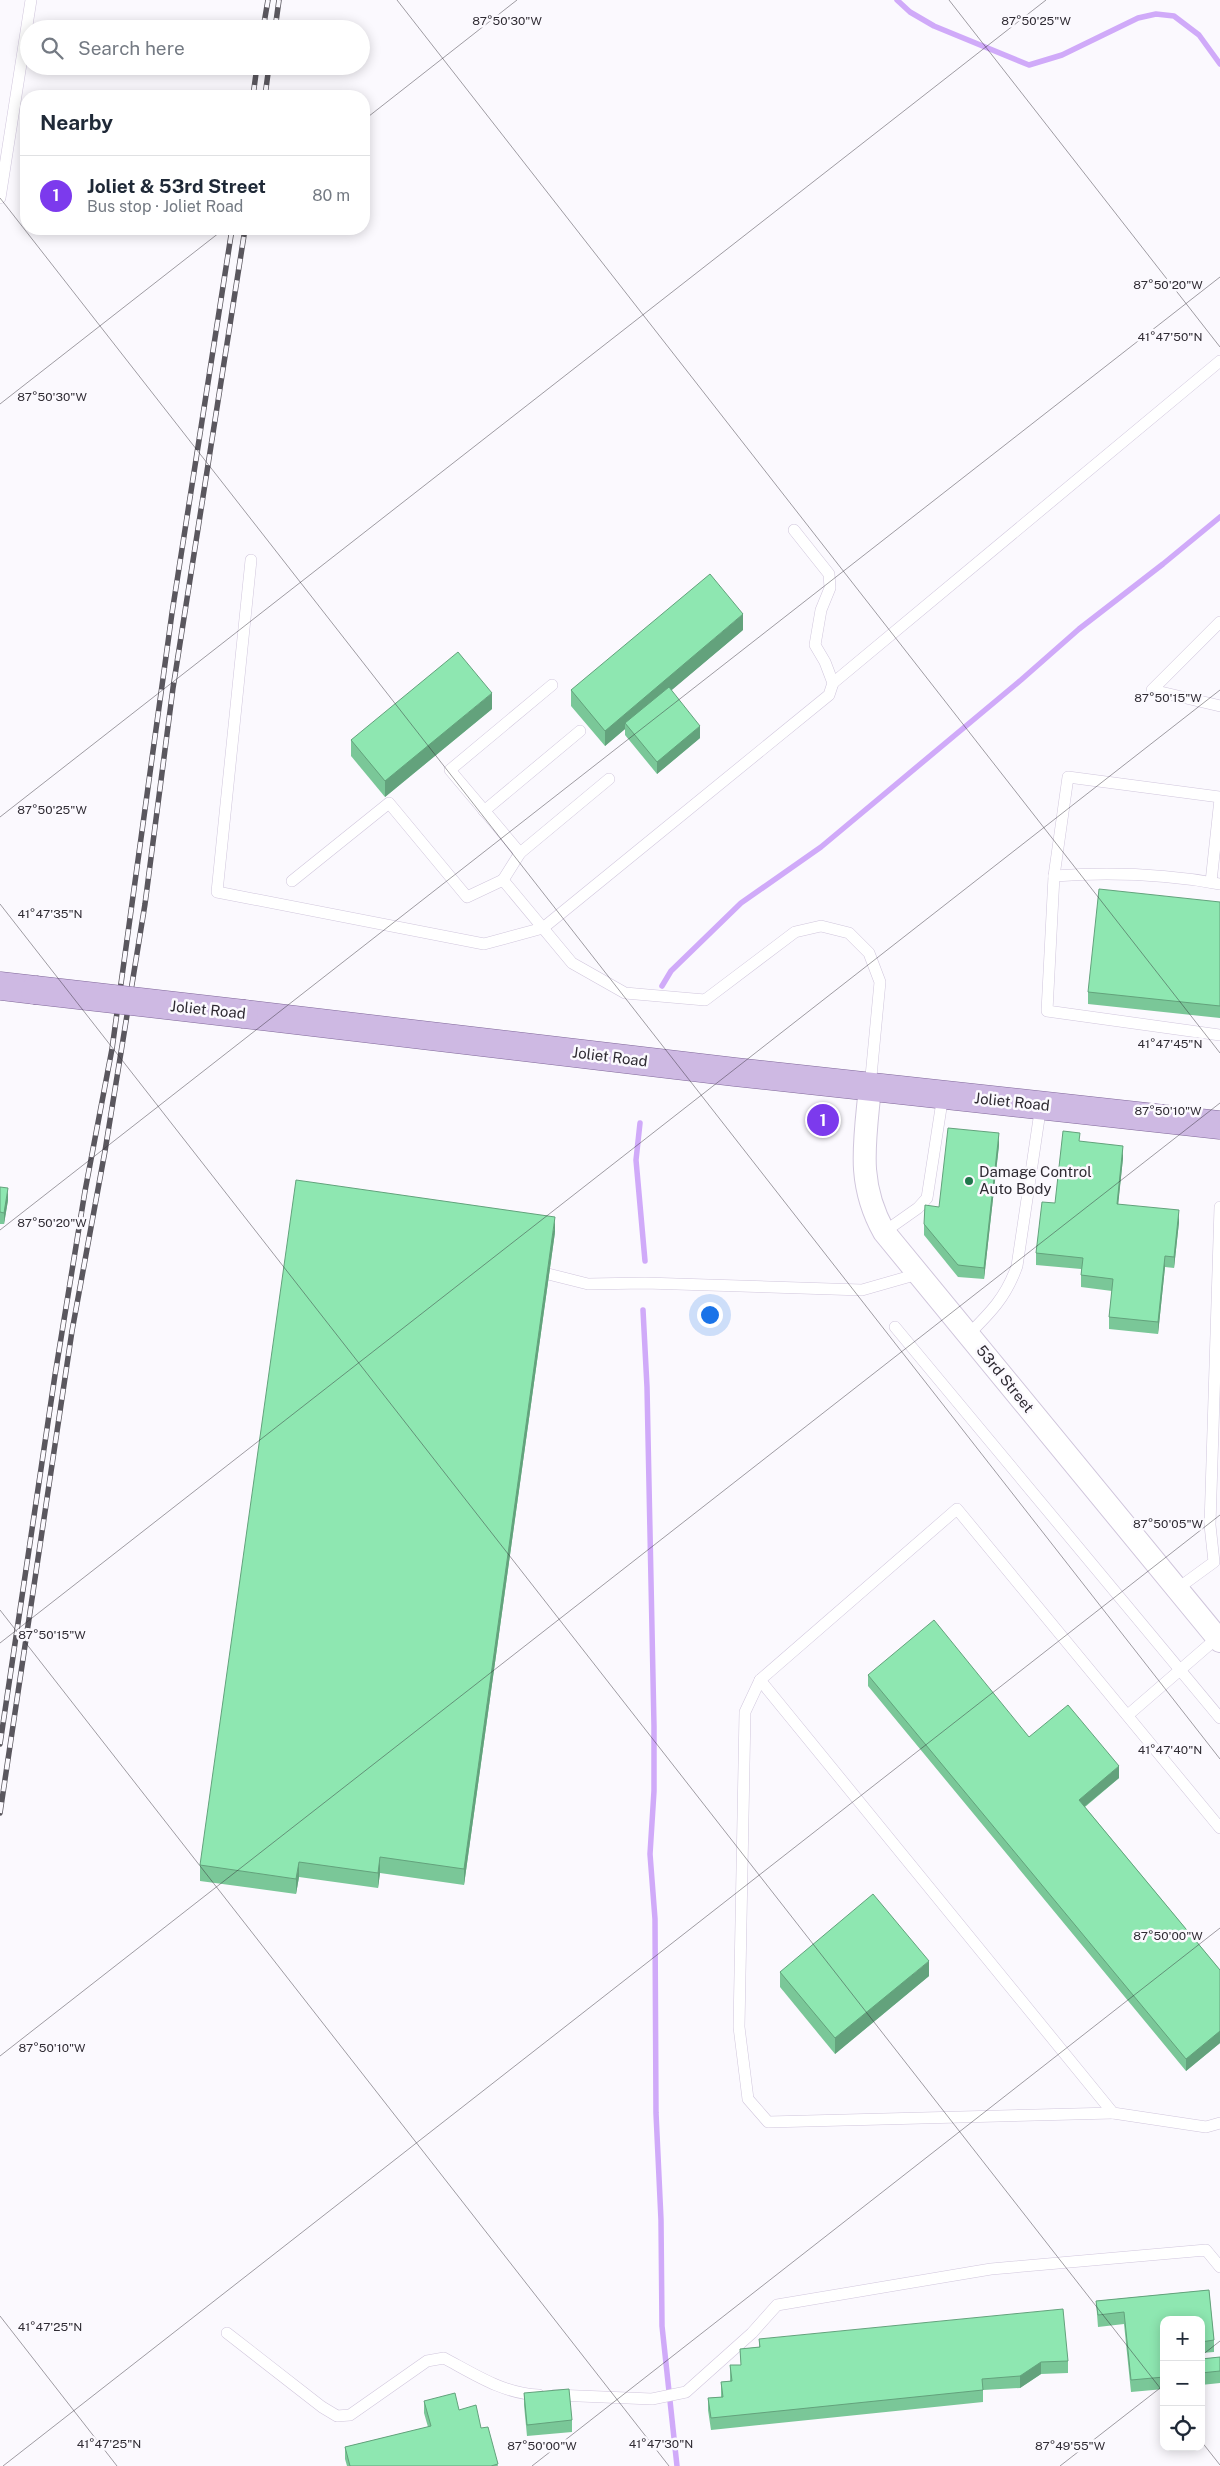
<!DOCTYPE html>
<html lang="en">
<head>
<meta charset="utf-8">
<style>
  body { margin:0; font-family:"Public Sans",sans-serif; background:#f2f2f3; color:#1f2937 }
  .controls { position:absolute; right:15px; bottom:15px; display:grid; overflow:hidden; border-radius:10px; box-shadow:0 2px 12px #0003 }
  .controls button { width:45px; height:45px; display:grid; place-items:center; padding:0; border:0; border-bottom:1px solid #e0e1e3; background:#fff; color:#1f2937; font:25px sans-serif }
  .you { position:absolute; left:709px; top:1314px; width:18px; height:18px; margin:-12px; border:4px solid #fff; border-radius:50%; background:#1a73e8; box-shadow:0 0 0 8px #1a73e833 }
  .badge { display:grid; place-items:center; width:32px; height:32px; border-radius:50%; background:#7c3aed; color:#fff; font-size:16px; font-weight:700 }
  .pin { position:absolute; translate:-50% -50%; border:2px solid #fff; box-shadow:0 1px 5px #0006 }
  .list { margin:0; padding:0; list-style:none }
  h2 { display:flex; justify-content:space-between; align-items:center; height:65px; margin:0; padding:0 20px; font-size:21px }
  h2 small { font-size:16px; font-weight:400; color:#747a83 }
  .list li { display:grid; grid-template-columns:32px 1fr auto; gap:15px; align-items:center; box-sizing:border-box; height:80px; padding:0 20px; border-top:1px solid #e0e1e3 }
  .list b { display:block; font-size:19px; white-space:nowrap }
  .list p { margin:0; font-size:16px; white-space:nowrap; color:#747a83 }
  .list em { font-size:16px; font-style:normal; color:#747a83 }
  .icon { flex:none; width:28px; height:28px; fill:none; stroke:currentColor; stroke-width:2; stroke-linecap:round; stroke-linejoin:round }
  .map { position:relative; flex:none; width:1220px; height:2466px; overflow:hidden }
  .search { position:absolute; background:#fff; box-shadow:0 2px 12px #0003; left:20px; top:20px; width:350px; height:55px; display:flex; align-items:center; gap:12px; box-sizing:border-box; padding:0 18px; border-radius:28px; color:#747a83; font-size:19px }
  .panel { position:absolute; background:#fff; box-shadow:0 2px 12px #0003; left:20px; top:90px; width:350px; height:145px; border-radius:20px }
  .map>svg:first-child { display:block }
</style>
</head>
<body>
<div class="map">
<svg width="1220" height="2466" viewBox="0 0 1220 2466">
  <rect width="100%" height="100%" fill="#fbf9fe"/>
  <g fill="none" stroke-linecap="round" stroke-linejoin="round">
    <g stroke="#d0aaf9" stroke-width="5.5">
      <polyline points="897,0 910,12 934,26 1029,65 1062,55 1138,18 1156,14 1174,16 1199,35 1220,64"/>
      <polyline points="662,986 671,971 741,903 821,847 1021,680 1079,629 1163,564 1220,517"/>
      <polyline points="640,1123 636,1160 645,1261"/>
      <polyline points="643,1310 647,1387 654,1726 654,1791 650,1854 655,1919 656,2113 661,2220 662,2326 677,2466"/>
    </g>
    <g stroke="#d0c6dc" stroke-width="12">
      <g id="service">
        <polyline points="0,198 31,0"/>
        <polyline points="251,560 217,892 484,944 543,928 829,695 833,683 825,662 815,645 821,610 830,588 829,574 794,530"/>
        <polyline points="1220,622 1152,690 1220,706"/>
        <polyline points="833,683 1220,361"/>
        <polyline points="484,811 580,731"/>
        <polyline points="520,853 609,779"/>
        <polyline points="1054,876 1068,777 1220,797"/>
        <polyline points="503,880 520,853 450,770 552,685"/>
        <polyline points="292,881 389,803 467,897 503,880 572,963 625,993 705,1000 795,932 821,926 849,933 869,953 880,982 870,1087"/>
        <polyline points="1211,882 1220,799"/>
        <path d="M1220,884C1165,874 1110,872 1054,876L1047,1011L1220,1035"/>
        <polyline points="884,1232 918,1208 927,1198 943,1095"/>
        <polyline points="536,1271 588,1284 645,1283 862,1290 918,1274"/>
        <polyline points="895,1327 1220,1718"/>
        <path d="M968,1335C991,1312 1006,1297 1017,1266L1041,1105"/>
        <polyline points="1177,1589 1214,1562 1210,1525 1220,1207"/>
        <polyline points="760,1680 745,1712 739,2027 748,2099 768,2122 1113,2113"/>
        <polyline points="1128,1715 1217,1638"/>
        <polyline points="1220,1828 957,1509 760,1680 1113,2113 1206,2127 1220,2123"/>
        <path d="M227,2333L322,2407L337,2416L350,2415L427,2361L444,2358C474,2374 504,2394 539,2395"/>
        <polyline points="555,2395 652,2399 686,2392 752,2333 777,2305 991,2269 1206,2250 1220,2267"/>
      </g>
    </g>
    <g stroke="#d0c6dc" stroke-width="24">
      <path id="minor" d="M870,1087C865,1142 856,1182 884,1232L1220,1641"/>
    </g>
    <g stroke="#81699a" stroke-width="29">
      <g id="primary">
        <polyline points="0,986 35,990"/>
        <polyline points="244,1014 735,1072 1220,1125"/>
      </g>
    </g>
    <use href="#service" stroke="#fff" stroke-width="11"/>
    <use href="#minor" stroke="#fff" stroke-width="22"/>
    <use href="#primary" stroke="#ceb9e3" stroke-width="28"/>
    <g stroke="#5a575e" stroke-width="5.5">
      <g id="rail">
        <polyline points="263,29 268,0"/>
        <polyline points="275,29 279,0"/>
        <polyline points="253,96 257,66"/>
        <polyline points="265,96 269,66"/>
        <polyline points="0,1744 55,1375 85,1191 112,1049 172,613 232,229"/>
        <polyline points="0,1813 72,1331 105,1151 145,904 173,688 245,229"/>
      </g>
    </g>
    <use href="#rail" stroke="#fbf9fe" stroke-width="4" stroke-dasharray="11" stroke-linecap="butt"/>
    <g stroke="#81699a" stroke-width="29" stroke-linecap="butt">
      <polyline id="primary-bridge" points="35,990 244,1014"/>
    </g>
    <use href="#primary-bridge" stroke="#ceb9e3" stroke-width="28"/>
  </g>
  <g fill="#7ac798">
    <polygon points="743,630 671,690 700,738 657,774 625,735 625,729 605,746 571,706 571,690"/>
    <polygon points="492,709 385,797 351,756 351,740"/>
    <polygon points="1220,902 1220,1018 1088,1004 1088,992"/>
    <polygon points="1080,1141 1123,1158 1118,1204 1179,1222 1174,1268 1165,1267 1158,1334 1109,1329 1109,1317 1112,1291 1081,1287 1081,1269 1036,1265 1036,1253"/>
    <polygon points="999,1145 984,1279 958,1277 924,1235 924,1224 939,1207"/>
    <polygon points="0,1187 8,1200 4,1224 0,1224"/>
    <polygon points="555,1232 464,1885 380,1873 378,1888 299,1877 296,1894 200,1881 200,1865"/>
    <polygon points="868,1675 1029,1737 1119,1778 1085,1807 1220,1970 1220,2043 1186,2071 868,1686"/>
    <polygon points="780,1972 929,1976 835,2054 780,1987"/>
    <polygon points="1209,2290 1214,2340 1214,2352 1201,2353 1201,2320 1164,2320 1164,2389 1131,2392 1124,2324 1098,2327 1096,2301"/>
    <polygon points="759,2339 1068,2361 1068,2373 1041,2374 1020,2388 983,2390 983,2402 711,2430 708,2410 708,2398 721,2397 721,2382 730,2381 730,2365 741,2365 740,2349 759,2347"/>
    <polygon points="1220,2357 1220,2383 1201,2385 1201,2359"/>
    <polygon points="524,2393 572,2420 572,2432 527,2436 524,2405"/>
    <polygon points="424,2401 459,2410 481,2428 498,2466 347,2466 345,2459 345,2447 428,2427 424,2413"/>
  </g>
  <g fill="#63a27c">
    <polygon points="743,614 743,630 628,727 625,723 625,729 605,746 605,731"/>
    <polygon points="492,693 492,709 385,797 385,781"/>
    <polygon points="700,726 700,738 657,774 657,762"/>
    <polygon points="999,1133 999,1145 984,1279 984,1268"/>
    <polygon points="1123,1146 1123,1158 1117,1216 1117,1204"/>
    <polygon points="8,1188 8,1200 4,1224 4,1213"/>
    <polygon points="1179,1210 1179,1222 1174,1268 1174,1257"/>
    <polygon points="555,1217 555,1232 464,1885 464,1869"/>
    <polygon points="1165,1256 1165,1267 1158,1334 1158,1322"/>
    <polygon points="1119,1766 1119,1778 1079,1811 1079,1800"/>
    <polygon points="380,1857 380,1873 378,1888 378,1873"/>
    <polygon points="299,1862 299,1877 296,1894 296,1879"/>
    <polygon points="929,1961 929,1976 835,2054 835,2038"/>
    <polygon points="1220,2031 1220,2043 1186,2071 1186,2059"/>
    <polygon points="1041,2362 1041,2374 1020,2388 1020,2376"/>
  </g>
  <g fill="#8ee7b1" stroke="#63a27c">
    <polygon points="710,574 743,614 605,731 571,690"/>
    <polygon points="458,652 492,693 385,781 351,740"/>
    <polygon points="669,687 700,726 657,762 625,723"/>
    <polygon points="1099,889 1220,902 1220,1006 1088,992"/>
    <polygon points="948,1128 999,1133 984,1268 958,1265 924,1224 925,1205 939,1207"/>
    <polygon points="1063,1131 1080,1133 1079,1141 1123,1146 1117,1204 1179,1210 1174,1257 1165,1256 1158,1322 1109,1317 1113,1279 1081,1275 1083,1258 1036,1253 1042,1202 1055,1203"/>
    <polygon points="296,1180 555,1217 464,1869 380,1857 378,1873 299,1862 296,1879 200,1865"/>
    <polygon points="0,1187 8,1188 4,1213 0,1212"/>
    <polygon points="934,1620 1029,1737 1068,1705 1119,1766 1079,1800 1220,1970 1220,2031 1186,2059 868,1675"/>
    <polygon points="873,1894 929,1961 835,2038 780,1972"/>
    <polygon points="1209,2290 1214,2340 1201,2342 1201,2320 1164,2320 1164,2377 1131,2380 1124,2312 1098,2315 1096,2301"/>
    <polygon points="1063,2309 1068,2361 1041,2362 1020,2376 982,2379 983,2390 711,2418 708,2398 723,2397 721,2382 732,2381 730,2365 741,2365 740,2349 760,2347 759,2339"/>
    <polygon points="1220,2357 1220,2371 1201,2373 1201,2359"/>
    <polygon points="569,2389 572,2420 527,2425 524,2393"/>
    <polygon points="455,2393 459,2410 476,2405 481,2428 488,2427 498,2464 491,2466 350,2466 345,2447 431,2426 424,2401"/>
  </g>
  <path fill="none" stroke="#2f2b33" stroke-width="1" stroke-opacity="0.45" d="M397,0L1220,1053M949,0L1220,347M364,120L517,0M0,198L1220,1759M0,404L224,229M0,817L1046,0M0,904L1164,2393M0,1230L1220,277M0,1610L669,2466M0,1643L1220,690M0,2056L1220,1103M0,2316L117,2466M1201,2356L1220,2341M1201,2441L1220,2465M3,2466L1220,1515M532,2466L1220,1928M1060,2466L1164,2385"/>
  <circle fill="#20774b" stroke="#fbf9fe" stroke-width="2" cx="969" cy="1181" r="5"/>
  <g text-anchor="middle" stroke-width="5" stroke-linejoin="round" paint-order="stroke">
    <g font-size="15" fill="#2f2b33" stroke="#fbf9fe">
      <text transform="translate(208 1010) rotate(6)" y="5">Joliet Road</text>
      <text transform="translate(610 1057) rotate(7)" y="5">Joliet Road</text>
      <text transform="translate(1012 1102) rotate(6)" y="5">Joliet Road</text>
      <text transform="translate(1005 1379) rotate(51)" y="5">53rd Street</text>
    </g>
    <g font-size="15" fill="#2f2b33" stroke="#fbf9fe" text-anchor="start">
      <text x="979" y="1177">Damage Control<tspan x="979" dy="17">Auto Body</tspan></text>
    </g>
  </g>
  <g font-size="12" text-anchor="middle" fill="#2f2b33" stroke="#fbf9fe" stroke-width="5" stroke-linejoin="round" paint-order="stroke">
    <text x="507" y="25">87°50'30"W</text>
    <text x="1036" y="25">87°50'25"W</text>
    <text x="1168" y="289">87°50'20"W</text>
    <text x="1170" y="341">41°47'50"N</text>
    <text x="52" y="401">87°50'30"W</text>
    <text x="1168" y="702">87°50'15"W</text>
    <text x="52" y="814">87°50'25"W</text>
    <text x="50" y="918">41°47'35"N</text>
    <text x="1170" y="1048">41°47'45"N</text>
    <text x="1168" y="1115">87°50'10"W</text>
    <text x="52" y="1227">87°50'20"W</text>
    <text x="1168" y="1528">87°50'05"W</text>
    <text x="52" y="1639">87°50'15"W</text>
    <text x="1170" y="1754">41°47'40"N</text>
    <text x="1168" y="1940">87°50'00"W</text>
    <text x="52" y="2052">87°50'10"W</text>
    <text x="50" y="2331">41°47'25"N</text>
    <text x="109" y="2448">41°47'25"N</text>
    <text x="661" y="2448">41°47'30"N</text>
    <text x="542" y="2450">87°50'00"W</text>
    <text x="1070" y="2450">87°49'55"W</text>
  </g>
</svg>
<div class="controls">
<button>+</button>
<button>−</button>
<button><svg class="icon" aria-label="locate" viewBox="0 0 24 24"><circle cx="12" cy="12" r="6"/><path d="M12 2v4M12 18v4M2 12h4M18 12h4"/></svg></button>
</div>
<div class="you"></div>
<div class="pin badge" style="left:823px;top:1120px">1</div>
<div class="search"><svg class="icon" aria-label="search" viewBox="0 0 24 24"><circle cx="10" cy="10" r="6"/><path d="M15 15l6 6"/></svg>Search here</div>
<section class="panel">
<h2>Nearby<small></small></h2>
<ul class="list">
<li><span class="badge">1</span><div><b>Joliet &amp; 53rd Street</b><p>Bus stop · Joliet Road</p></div><em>80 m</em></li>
</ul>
</section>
</div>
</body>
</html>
